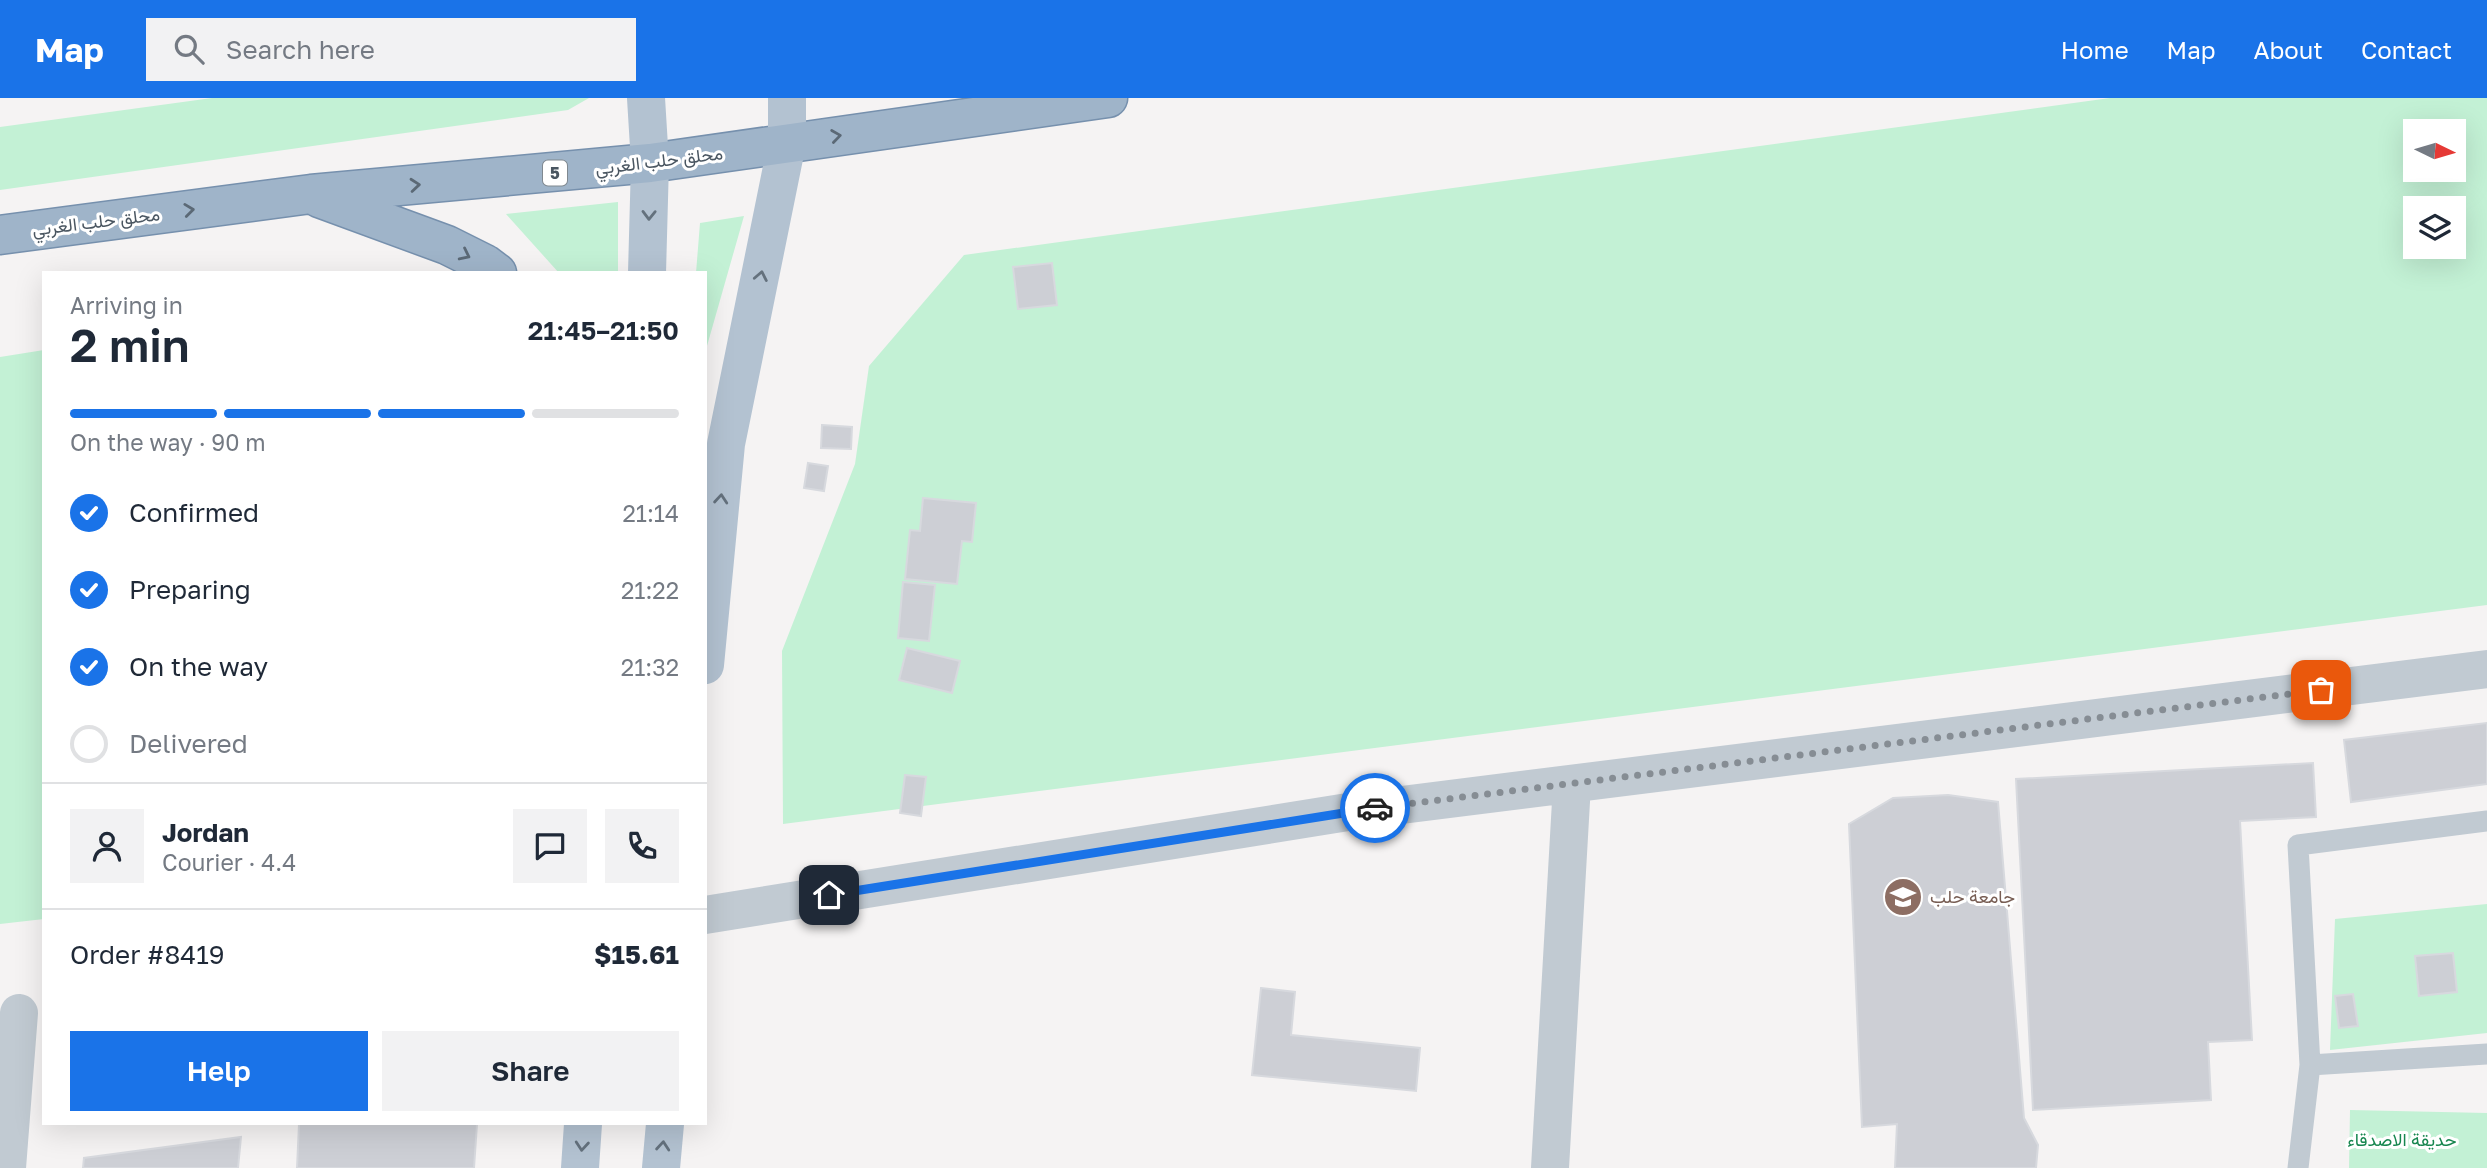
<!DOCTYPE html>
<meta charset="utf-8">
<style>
body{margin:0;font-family:"Golos Text",Vazirmatn,sans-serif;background:#f2f2f3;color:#1f2937;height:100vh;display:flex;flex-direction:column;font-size:26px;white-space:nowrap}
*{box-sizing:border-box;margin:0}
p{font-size:23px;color:#747a83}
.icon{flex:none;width:38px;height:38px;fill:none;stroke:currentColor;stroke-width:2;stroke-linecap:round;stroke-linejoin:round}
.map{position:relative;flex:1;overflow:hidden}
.drawer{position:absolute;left:42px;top:173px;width:665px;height:854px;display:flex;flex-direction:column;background:#fff;border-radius:0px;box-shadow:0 7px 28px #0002}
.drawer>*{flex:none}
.needle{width:46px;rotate:95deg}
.tools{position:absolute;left:2403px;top:21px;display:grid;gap:14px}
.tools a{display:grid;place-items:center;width:63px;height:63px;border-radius:0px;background:#fff;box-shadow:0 7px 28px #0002;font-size:35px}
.pin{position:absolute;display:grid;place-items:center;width:60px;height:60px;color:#fff;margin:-30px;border-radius:14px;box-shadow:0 4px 10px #0006}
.courier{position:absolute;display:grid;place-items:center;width:70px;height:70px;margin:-35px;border:5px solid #1a73e8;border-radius:50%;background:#fff;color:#222;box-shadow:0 2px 9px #0007}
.summary em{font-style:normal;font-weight:600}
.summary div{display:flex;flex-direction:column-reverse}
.summary{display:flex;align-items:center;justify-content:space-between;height:119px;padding:0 28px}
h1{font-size:46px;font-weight:600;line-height:52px}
.bar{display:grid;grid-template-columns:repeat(4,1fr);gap:10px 7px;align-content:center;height:84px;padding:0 28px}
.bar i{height:9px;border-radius:5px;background:#e0e1e3}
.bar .active{background:#1a73e8}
.bar p{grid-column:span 4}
.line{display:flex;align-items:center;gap:18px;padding:0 28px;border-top:2px solid #e0e1e3}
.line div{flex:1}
.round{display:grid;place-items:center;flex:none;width:74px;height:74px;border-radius:0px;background:#f2f2f3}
ol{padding:0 28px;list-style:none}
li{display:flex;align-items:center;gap:21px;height:77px}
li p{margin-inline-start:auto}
li .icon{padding:7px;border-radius:50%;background:#1a73e8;color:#fff;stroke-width:4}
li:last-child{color:#747a83}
li i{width:38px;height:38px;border:4px solid #e0e1e3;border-radius:50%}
.primary-button{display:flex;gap:14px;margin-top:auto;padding:14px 28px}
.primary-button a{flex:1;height:80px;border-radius:0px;background:#1a73e8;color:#fff;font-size:28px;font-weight:600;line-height:80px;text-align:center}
.primary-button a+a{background:#f2f2f3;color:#1f2937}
header{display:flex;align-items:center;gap:42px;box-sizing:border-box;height:98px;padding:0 35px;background:#1a73e8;color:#fff}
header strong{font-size:33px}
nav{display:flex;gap:38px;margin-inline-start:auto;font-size:24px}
.search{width:490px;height:63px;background:#f2f2f3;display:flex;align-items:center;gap:18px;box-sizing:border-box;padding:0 24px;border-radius:0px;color:#747a83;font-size:26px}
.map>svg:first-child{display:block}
</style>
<header>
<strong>Map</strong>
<div class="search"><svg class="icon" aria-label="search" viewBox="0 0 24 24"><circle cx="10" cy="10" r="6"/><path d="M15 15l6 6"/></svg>Search here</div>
<nav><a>Home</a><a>Map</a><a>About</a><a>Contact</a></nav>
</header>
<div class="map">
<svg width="2487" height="1070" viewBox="0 0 2487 1070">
<rect width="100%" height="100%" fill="#f5f3f3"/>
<path fill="#c3f1d5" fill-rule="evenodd" d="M212,0H589L568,12L0,92V29Z
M2110,0H2487V507L783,726L782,553L855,366L869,268L964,157ZM2415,33H2454V72H2415ZM2415,110H2454V149H2415Z
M618,104V175H559L506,116Z
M744,118L705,255V175H696L700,125Z
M44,252V821L0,826V259Z
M2487,806V935L2330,952L2335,821Z
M2350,1012L2487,1015V1070H2349Z"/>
<path fill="#cdcfd5" stroke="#d7d9de" stroke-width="2" d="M1052,165L1057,207L1018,211L1013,169Z
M822,327L852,329L851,351L821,350Z
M808,365L828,368L824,393L804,390Z
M923,400L976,405L972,444L962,443L957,486L905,481L910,432L920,433Z
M903,484L935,487L929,543L898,540Z
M907,550L960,563L952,595L899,582Z
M2487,625V686L2351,704L2344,642Z
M2313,665L2316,719L2240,723L2252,942L2208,944L2211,1002L2033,1012L2016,681Z
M905,677L926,679L921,718L900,715Z
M1948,697L1998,704L2024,1020L2038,1047L2036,1070H1895L1897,1026L1862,1029L1849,726L1893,700Z
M2453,855L2457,894L2419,898L2415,858Z
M1261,890L1295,894L1291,937L1420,950L1416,993L1252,977Z
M2353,896L2358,928L2339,930L2335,898Z
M299,1026H477L474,1070H297Z
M241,1039L238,1070H83L84,1060Z"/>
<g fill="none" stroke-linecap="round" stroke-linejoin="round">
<defs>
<path id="trunk" d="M319,100L447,147L485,166L497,175
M0,137L311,96L650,65L1108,0"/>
</defs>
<use href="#trunk" stroke="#7690ad" stroke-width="41"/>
<path stroke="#c1cad2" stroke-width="21" d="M2310,967L2298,747L2487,723
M2298,1070L2310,967L2487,956"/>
<path stroke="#c1cad2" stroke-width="38" d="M705,817L1354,713L2487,571
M7,1070L19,915
M1550,1070L1572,686"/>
<path stroke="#b3c2d1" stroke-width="38" d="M646,0L650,65L647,175
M705,567L726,346L787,45V0
M580,1070L583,1026
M661,1070L665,1026"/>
<use href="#trunk" stroke="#9fb4c9" stroke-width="38"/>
</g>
<defs><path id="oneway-chevron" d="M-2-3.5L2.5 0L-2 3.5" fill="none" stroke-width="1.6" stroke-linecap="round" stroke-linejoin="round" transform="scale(1.75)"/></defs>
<g stroke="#5b6976">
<use href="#oneway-chevron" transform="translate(836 38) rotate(-8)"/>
<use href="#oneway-chevron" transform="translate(415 87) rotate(-5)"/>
<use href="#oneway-chevron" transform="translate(189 112) rotate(-7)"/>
<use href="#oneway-chevron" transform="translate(465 157) rotate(26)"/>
</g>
<g stroke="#64717d">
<use href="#oneway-chevron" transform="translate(649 117) rotate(91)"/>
<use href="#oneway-chevron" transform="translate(761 178) rotate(-79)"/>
<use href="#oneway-chevron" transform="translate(721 401) rotate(-85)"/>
<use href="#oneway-chevron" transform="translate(582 1048) rotate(95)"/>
<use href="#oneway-chevron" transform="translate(663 1048) rotate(-85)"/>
</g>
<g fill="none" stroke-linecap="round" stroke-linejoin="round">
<path stroke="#868d94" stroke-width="7" stroke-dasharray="0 12.6" d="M1375,710L2321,592"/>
<path stroke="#1a73e8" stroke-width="9" d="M829,797L1375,710"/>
</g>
<defs>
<symbol id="university-disc" viewBox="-11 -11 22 22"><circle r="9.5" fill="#8d6e63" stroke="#fff"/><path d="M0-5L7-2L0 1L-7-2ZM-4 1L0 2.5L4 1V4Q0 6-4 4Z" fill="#fff"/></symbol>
</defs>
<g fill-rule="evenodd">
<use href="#university-disc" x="1881" y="777" width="44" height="44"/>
</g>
<g text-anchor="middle" stroke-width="6" stroke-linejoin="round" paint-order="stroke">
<rect fill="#fff" stroke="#808990" stroke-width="2" x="543" y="62.5" width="24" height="25" rx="5"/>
<g font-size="16" font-weight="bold" fill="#4a5661">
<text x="555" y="81">5</text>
</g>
<g font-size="18" fill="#4a5661" stroke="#fff">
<text transform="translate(659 63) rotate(-7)" y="6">محلق حلب الغربي</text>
<text transform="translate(96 124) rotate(-7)" y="6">محلق حلب الغربي</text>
</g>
<g font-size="18" fill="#785e54" stroke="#fff" text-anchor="start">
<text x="1930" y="805">جامعة حلب</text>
</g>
<g font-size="18" fill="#17864f" stroke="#fff">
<text x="2402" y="1048">حديقة الاصدقاء</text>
</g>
</g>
</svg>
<div class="tools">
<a><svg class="needle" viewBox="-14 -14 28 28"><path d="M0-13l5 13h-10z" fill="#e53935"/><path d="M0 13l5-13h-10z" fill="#747a83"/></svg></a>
<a><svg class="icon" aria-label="layers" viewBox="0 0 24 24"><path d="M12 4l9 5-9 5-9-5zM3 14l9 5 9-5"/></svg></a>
</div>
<div class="pin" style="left:2321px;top:592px;background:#ea580c"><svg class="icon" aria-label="bag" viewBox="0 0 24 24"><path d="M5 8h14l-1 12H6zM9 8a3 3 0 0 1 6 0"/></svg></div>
<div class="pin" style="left:829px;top:797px;background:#1f2937"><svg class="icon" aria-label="home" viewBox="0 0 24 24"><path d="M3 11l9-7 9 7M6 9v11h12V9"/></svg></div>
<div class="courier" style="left:1375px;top:710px"><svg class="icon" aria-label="car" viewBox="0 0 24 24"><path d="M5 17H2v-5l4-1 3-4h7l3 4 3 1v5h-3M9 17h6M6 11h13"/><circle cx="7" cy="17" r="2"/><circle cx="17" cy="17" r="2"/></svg></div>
<section class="drawer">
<div class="summary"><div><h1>2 min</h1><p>Arriving in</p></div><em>21:45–21:50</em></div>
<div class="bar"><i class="active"></i><i class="active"></i><i class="active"></i><i></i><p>On the way · 90 m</p></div>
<ol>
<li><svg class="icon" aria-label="check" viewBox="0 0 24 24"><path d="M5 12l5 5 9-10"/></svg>Confirmed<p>21:14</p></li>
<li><svg class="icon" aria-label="check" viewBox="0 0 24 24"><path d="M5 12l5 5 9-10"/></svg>Preparing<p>21:22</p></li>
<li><svg class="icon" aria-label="check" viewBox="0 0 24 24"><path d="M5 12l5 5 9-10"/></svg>On the way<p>21:32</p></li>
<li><i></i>Delivered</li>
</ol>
<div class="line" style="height:126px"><a class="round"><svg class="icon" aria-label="person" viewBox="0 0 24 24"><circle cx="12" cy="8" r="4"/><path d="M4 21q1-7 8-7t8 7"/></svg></a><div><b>Jordan</b><p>Courier · 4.4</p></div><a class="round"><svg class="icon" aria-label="chat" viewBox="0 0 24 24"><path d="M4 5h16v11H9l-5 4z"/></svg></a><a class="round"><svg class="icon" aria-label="phone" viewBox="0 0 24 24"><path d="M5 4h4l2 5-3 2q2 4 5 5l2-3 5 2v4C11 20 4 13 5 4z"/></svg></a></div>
<div class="line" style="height:91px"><div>Order #8419</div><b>$15.61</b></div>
<div class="primary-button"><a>Help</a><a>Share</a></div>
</section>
</div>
